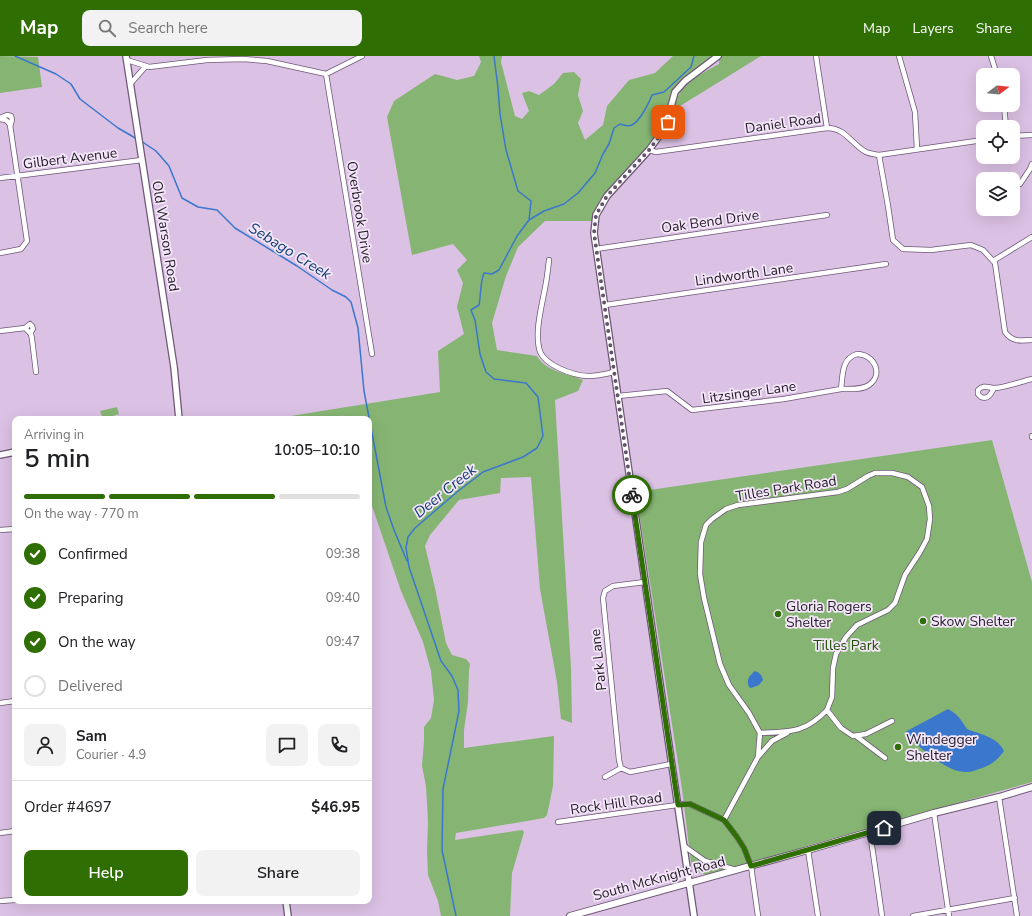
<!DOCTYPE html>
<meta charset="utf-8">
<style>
body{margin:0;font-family:"Nunito Sans",sans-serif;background:#f2f2f2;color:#202124;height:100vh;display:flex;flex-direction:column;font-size:15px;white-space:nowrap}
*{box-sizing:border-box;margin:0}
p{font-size:13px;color:#757577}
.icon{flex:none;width:22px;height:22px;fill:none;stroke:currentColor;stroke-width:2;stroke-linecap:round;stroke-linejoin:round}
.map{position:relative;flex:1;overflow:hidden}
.side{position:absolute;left:12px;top:360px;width:360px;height:488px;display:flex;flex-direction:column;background:#fff;border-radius:8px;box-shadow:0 4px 16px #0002}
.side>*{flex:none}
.needle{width:26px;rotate:74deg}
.tools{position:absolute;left:976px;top:12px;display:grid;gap:8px}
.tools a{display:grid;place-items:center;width:44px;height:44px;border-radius:8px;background:#fff;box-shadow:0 4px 16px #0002;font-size:20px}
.pin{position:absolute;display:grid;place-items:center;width:34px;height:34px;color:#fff;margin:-17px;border-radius:8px;box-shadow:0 2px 6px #0006}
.courier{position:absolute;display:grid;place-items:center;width:40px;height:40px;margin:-20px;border:3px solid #2e6e03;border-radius:50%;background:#fff;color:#222;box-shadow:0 1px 5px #0007}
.summary em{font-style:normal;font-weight:600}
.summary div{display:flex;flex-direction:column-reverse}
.summary{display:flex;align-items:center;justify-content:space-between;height:68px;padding:0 12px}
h1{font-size:26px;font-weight:600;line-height:30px}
.bar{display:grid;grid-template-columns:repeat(4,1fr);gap:6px 4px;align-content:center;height:48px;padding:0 12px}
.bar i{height:5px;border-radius:3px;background:#e0e0e0}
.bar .on{background:#2e6e03}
.bar p{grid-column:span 4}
.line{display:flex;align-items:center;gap:10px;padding:0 12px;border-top:1px solid #e0e0e0}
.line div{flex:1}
.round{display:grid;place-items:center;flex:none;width:42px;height:42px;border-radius:8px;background:#f2f2f2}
ol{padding:0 12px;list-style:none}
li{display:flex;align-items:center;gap:12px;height:44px}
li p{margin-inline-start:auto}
li .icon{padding:4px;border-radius:50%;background:#2e6e03;color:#fff;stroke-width:4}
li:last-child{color:#757577}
li i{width:22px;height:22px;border:2px solid #e0e0e0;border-radius:50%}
.button{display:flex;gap:8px;margin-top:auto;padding:8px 12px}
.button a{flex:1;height:46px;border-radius:8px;background:#2e6e03;color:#fff;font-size:16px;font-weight:600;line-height:46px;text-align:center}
.button a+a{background:#f2f2f2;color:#202124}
header{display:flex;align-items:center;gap:24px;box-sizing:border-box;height:56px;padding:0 20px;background:#2e6e03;color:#fff}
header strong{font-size:19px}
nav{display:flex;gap:22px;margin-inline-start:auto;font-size:14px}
.search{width:280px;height:36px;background:#f2f2f2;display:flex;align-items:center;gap:10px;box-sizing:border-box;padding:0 14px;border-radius:8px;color:#757577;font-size:15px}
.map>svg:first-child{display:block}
</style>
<header>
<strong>Map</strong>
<div class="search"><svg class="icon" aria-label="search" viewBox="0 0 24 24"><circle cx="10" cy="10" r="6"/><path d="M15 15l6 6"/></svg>Search here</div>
<nav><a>Map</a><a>Layers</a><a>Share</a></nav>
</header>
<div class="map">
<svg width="1032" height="860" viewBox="0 0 1032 860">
<rect width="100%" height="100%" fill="#dbc1e4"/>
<path fill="#86b573" d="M0,0L38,1L42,31L0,37Z
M479,0H502L501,6L515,60L522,63L529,55L522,37L529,35L539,39L554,28L563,17L574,16L581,23L578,39L583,55L578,67L585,84L603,69L607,50L629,24L655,17L673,0H712L690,18L671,36L663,68L644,95L600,144L594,155L592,165H545L518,191L506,220L492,267L497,294L537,300C545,315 568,318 583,324L578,335L555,344L571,612L572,667L561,663L557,626L540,533L531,421L501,422L500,437L459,444L430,479L425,490L435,532L446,587L452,599L466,603L470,608L469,614L468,646L464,674V692L554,680L553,730L547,759L544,762L456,777L455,784L522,774L524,776L512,817L510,860H441L438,845L428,819L427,797L428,765L426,730L422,710L424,685V671L431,662L434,644L431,615L423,586L401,535L369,441V363H272L440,336L438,295L464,278L457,251L463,227L457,214L467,204L453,188L412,199L387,61L394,45L435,18L457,24L474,20L481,6Z
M722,0H761L672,55C680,27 696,21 719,8V4Z
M117,351L119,358L103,363L100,355Z
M992,384L1032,526V726L810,789L758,808L707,819L698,816L691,807L682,733L636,436Z"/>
<path fill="#3a77cd" d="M755,615C760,617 762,619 763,624L759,629L751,632L749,631C746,624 749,620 755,615Z
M948,653C958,658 961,664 967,673C979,678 998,681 1004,695C998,704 990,710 979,713C976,714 971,716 967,716C947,717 918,691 905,676Z"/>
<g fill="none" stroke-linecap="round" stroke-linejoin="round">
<path stroke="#3a77cd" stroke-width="1.5" d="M15,0L56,18L71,28L80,43L118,72L137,83
M494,0L498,32L500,58L506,94L518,135L531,145L529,164
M141,85L156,95L169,110L182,142L198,151L217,154L235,172L297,210L332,234L346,241L351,246L358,272L364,335L386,451L394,474L407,505
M456,860L442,794L443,733L459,655L458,634L452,620L441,605L409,511L406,492L408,481L415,472L457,436L483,416L523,401L537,392L543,380L538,341L526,327L494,323L486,316L480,298L475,264L471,254L479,249C481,239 480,227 484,217L492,218L499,214L517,180L529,164L544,155L564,148L578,137L595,117L603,98L609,88L614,72L620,68C624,69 628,71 632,69C640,65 649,47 652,39L664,36L676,25L691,11L694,0"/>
<defs>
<path id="minor" d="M816,0L827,72
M899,0L915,56L917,93
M991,0L997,19
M127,4L149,11L207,4L243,3L267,5L326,18L362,0
M326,18L372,298
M131,27L146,10
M1004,49L1006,71
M0,62L7,59L11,60L12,64L10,71
M0,63C5,64 8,64 10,69L27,185L21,193L0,197
M1013,80L1032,79
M649,94L656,96L827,72C846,72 851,88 866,96C870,98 875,98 879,99L983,84
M879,99L888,150L893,184L903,193L931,194L971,189L983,194L995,207L1005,276C1012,286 1021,285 1032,284
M0,122L142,104
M1020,128L1030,113L1032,108
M596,193L827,159
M549,204C548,213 547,223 545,232C542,249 535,274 539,292C542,309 574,320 589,320C597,320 606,318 614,316
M993,205L1032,181
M605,249L886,208
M25,272L31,278L32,283L36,316
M0,275L25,272L30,268L32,270L33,273L30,277
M857,298C874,298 884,318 869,329C862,334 850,333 841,333C843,319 841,303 857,298Z
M994,332C991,338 988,344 981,341L978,338V334C983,329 987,331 993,332C1001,333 1023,325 1032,323
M618,340L667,335L692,354L784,343L841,333
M1032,380V381
M0,474L15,473
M645,526L613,530L605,535L603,542L619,704L621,712L630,716L671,708
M0,647L15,645
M760,677C790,676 805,677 827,654L841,672L853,680L866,678L892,665
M856,680L885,702
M758,701L772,685L787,677
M605,721L621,712
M999,741L1017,860
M934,757L949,860
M724,764L758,701L760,677L749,657L729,629L720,608L704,542L700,518L701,486L706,469L712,463L726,453L738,449L838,436L847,433L868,420L875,417H892L908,421L922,431L929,450L930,463L927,483L920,496L905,519L895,547L888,554L857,569L846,581L836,598L833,612L832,641L827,654
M558,766L684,748H690L696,751L724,764L737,781L744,792L751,810L758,860
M870,776L882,860
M0,777L15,775
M684,790L705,805L736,814
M808,794L818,860
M0,845L15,844
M913,860L1015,842"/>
<path id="tertiary" d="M126,0L174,311L179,363
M0,399L15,396
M286,845L288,860
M694,860L594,177L596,159L607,140L649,94L665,72L675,36L685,25L718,0"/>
<path id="secondary" d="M570,860L808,794L934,757L999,741L1032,731"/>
</defs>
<use href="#minor" stroke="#6e5776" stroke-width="6"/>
<use href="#tertiary" stroke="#6e5776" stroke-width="8"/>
<use href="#secondary" stroke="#6e5776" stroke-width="8"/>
<use href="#minor" stroke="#fff" stroke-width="4.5"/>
<use href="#tertiary" stroke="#fff" stroke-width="5.5"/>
<use href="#secondary" stroke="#fff" stroke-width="6"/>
</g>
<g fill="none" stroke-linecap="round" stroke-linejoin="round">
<path stroke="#635469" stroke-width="4" stroke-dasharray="0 7.2" d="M632,439L594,177L596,159L607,140L649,94L661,78L668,66"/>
<path stroke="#2e6e03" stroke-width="5" d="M632,439L678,749L690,748L724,764L737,781L744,792L751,810L884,772"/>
</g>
<g fill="#2e6e03" stroke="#f4e7f9" stroke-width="1.5">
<circle cx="778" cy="558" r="4"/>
<circle cx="923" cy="565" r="4"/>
<circle cx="898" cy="691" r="4"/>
</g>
<g text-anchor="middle" stroke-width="3.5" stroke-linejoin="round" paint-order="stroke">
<g font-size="14" fill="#231a27" stroke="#f4e7f9">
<text transform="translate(783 67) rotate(-8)" y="5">Daniel Road</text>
<text transform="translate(70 102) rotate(-7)" y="5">Gilbert Avenue</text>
<text transform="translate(360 156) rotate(81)" y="5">Overbrook Drive</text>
<text transform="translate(710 165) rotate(-8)" y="5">Oak Bend Drive</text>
<text transform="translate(166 180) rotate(81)" y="5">Old Warson Road</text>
<text transform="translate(744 218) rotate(-8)" y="5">Lindworth Lane</text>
<text transform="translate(749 336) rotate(-8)" y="5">Litzsinger Lane</text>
<text transform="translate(786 432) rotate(-9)" y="5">Tilles Park Road</text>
<text transform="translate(598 604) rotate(-96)" y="5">Park Lane</text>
<text transform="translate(616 747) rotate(-8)" y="5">Rock Hill Road</text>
<text transform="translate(659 822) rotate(-15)" y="5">South McKnight Road</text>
</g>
<g font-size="14" fill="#231a27" stroke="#f4e7f9" text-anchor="start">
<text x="786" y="555">Gloria Rogers<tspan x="786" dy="16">Shelter</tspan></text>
<text x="931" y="570">Skow Shelter</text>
<text x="906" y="688">Windegger<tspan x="906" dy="16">Shelter</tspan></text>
</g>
<g font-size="14" fill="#214d09" stroke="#f4e7f9">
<text x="846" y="594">Tilles Park</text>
</g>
<g font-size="15" font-style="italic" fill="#103a71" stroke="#f4e7f9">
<text transform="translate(290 195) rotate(32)" y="5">Sebago Creek</text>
<text transform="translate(445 435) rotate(-39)" y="5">Deer Creek</text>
</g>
</g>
</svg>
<div class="tools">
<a><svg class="needle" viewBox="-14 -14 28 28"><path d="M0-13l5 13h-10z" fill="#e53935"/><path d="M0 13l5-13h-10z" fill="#757577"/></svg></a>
<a><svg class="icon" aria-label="locate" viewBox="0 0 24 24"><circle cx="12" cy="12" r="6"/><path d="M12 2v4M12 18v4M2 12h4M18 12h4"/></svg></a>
<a><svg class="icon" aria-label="layers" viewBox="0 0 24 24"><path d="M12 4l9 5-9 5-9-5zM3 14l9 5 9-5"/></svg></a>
</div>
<div class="pin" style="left:668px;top:66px;background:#ea580c"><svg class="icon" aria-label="bag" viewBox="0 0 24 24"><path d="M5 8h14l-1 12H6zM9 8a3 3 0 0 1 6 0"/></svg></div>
<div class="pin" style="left:884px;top:772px;background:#1f2937"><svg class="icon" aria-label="home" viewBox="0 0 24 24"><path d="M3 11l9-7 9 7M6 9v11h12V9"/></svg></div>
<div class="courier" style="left:632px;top:439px"><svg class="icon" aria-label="bike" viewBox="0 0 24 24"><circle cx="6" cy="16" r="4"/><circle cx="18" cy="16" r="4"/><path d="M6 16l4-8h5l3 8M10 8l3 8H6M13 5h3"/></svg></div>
<section class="side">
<div class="summary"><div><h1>5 min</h1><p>Arriving in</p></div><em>10:05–10:10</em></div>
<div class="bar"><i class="on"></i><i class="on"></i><i class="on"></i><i></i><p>On the way · 770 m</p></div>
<ol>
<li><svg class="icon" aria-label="check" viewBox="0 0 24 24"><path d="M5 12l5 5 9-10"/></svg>Confirmed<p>09:38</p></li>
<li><svg class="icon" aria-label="check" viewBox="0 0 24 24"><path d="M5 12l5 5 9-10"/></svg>Preparing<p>09:40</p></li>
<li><svg class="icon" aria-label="check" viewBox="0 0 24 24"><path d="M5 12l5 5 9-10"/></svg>On the way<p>09:47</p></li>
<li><i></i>Delivered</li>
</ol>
<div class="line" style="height:72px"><a class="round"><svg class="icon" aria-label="person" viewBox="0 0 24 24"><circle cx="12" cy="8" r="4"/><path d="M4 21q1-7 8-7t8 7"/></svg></a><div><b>Sam</b><p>Courier · 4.9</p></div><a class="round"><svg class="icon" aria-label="chat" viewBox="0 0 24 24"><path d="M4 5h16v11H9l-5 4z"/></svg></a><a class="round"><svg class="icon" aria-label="phone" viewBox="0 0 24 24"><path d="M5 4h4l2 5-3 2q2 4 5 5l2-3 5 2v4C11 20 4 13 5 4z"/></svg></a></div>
<div class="line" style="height:52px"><div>Order #4697</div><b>$46.95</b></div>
<div class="button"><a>Help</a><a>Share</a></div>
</section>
</div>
